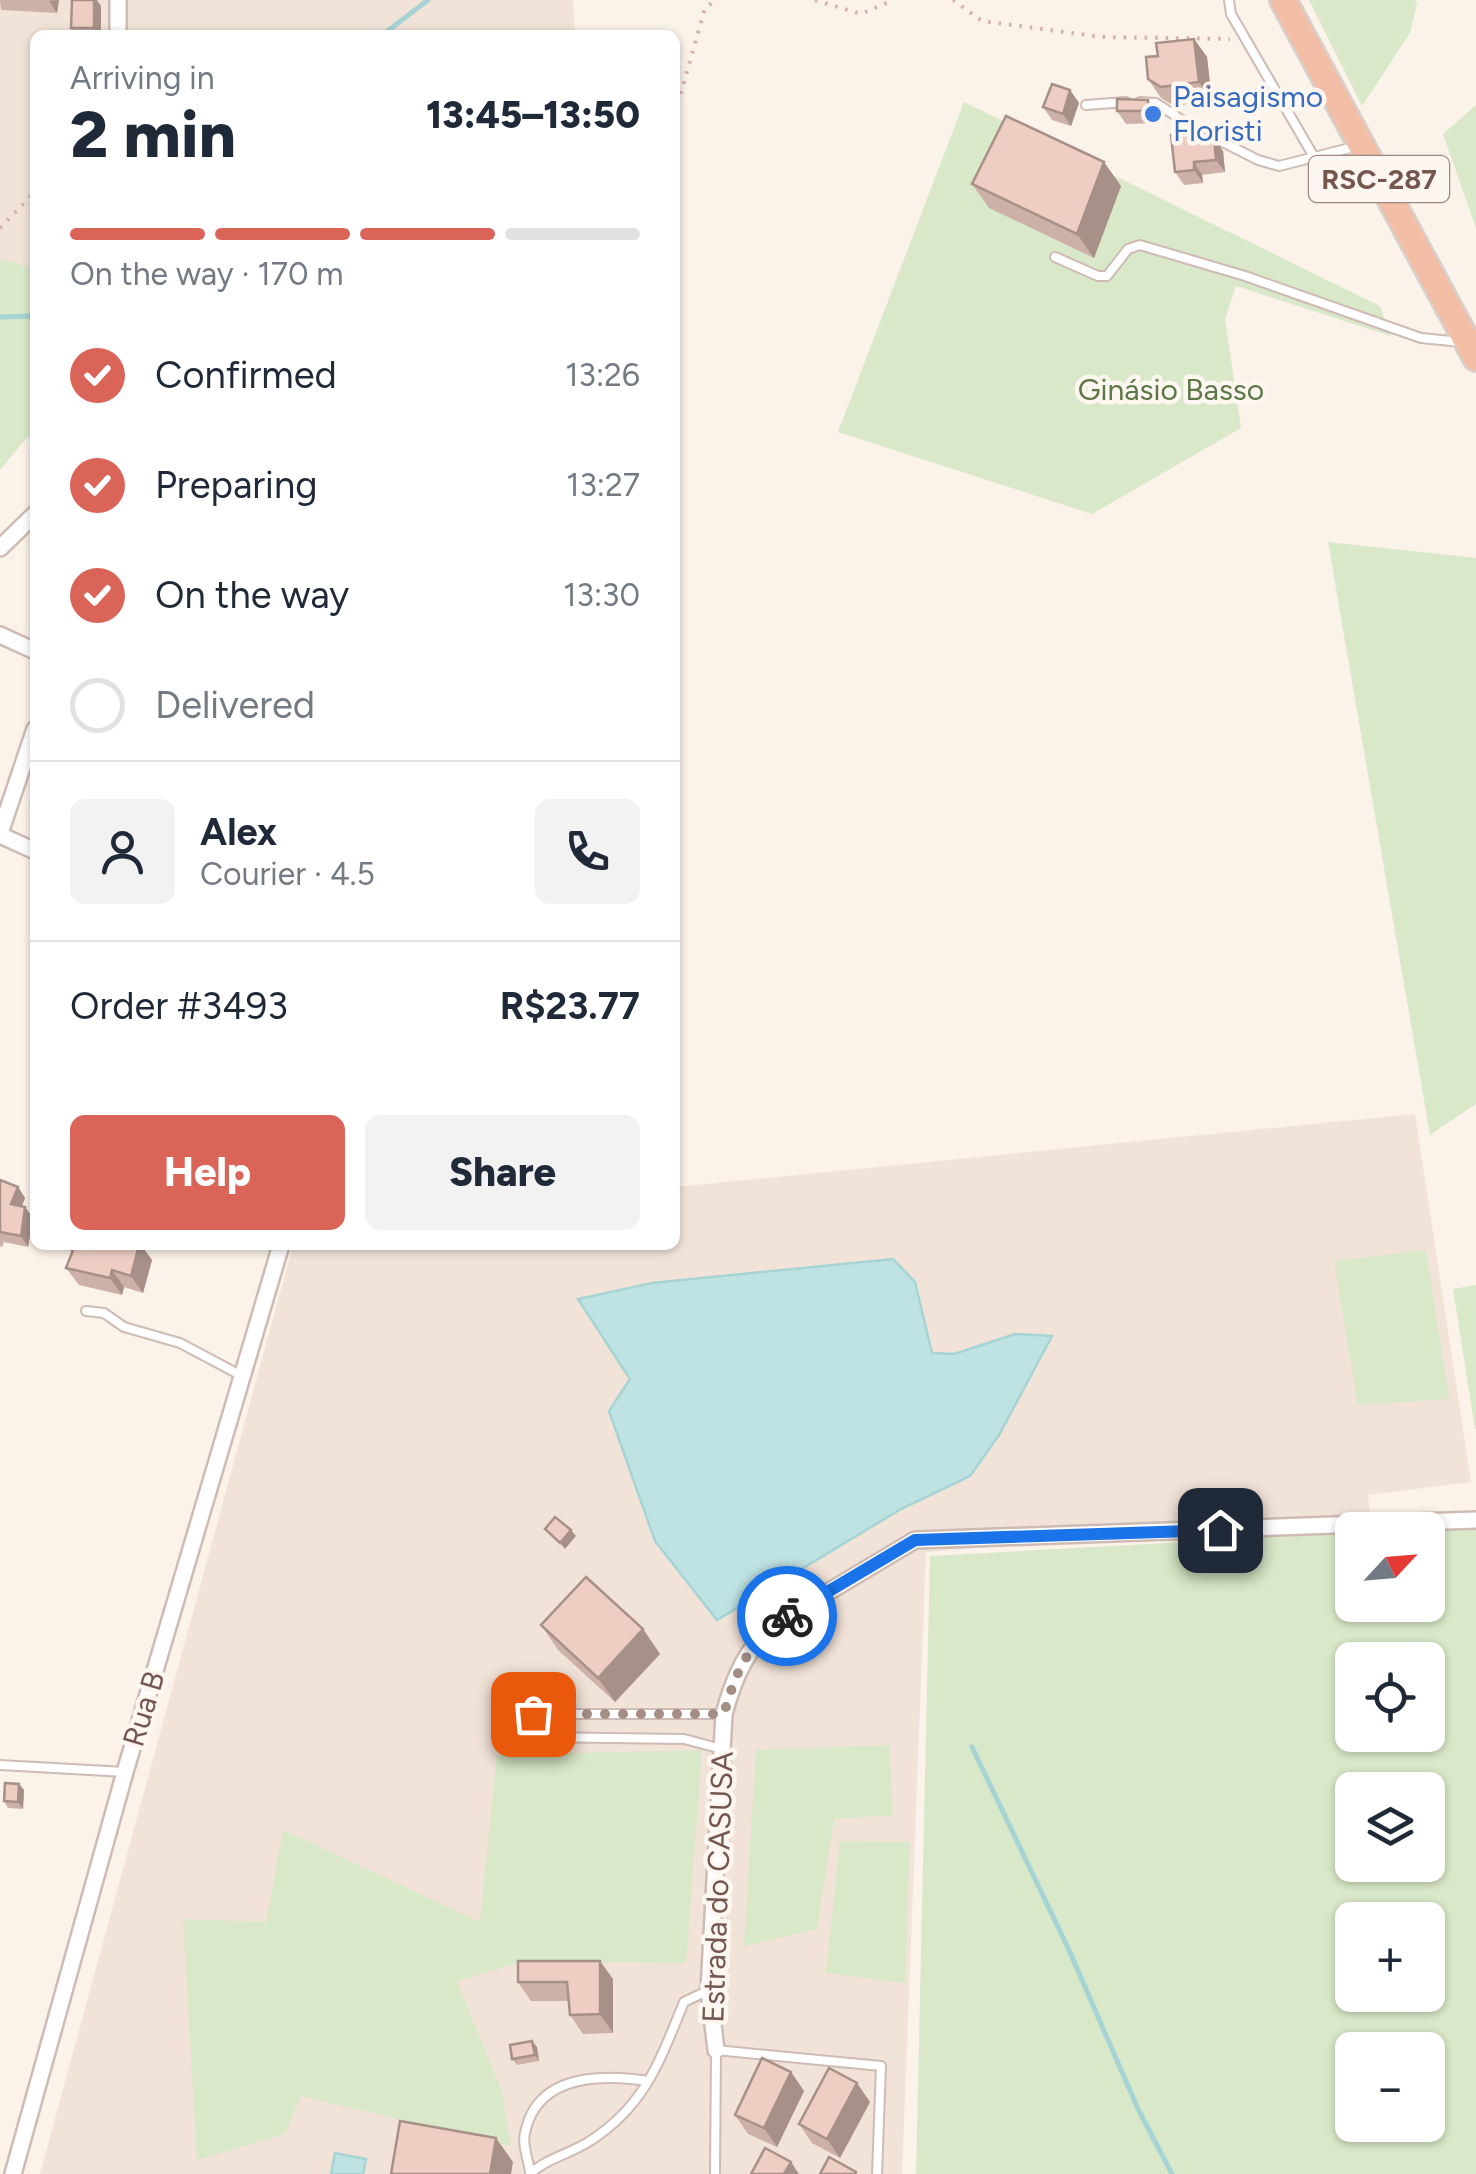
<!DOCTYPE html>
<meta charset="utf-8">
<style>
body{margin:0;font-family:Figtree,sans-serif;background:#f2f2f3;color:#1f2937;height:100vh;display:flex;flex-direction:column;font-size:38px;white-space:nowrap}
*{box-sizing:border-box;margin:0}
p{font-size:32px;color:#747a83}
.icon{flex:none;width:55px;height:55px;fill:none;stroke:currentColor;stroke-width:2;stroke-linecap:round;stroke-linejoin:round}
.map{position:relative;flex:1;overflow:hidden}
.side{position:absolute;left:30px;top:30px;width:650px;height:1220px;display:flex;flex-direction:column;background:#fff;border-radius:15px;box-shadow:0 2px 8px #0004}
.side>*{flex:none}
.needle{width:65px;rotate:64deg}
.tools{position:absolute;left:1335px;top:1512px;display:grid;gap:20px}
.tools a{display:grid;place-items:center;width:110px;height:110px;border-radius:15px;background:#fff;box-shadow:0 2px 8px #0004;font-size:50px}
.pin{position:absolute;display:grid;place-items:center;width:85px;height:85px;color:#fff;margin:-42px;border-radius:20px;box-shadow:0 5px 15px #0006}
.courier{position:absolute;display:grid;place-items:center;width:100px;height:100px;margin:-50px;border:8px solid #1a73e8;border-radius:50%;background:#fff;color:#222;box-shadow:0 2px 12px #0007}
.headline em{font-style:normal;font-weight:800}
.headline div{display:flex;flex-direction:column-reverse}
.headline{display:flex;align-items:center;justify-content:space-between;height:170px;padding:0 40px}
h1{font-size:65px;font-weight:800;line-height:75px}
.bar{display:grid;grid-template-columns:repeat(4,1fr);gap:15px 10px;align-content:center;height:120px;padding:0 40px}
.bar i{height:12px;border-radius:8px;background:#e0e1e3}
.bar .active{background:#db6459}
.bar p{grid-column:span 4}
.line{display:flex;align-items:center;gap:25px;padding:0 40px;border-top:2px solid #e0e1e3}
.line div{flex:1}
.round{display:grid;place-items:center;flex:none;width:105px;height:105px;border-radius:15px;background:#f2f2f3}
ol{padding:0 40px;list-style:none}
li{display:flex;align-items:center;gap:30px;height:110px}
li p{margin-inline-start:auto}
li .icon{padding:10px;border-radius:50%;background:#db6459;color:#fff;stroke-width:4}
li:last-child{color:#747a83}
li i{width:55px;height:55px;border:5px solid #e0e1e3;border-radius:50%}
.action{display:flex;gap:20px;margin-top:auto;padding:20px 40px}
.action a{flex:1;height:115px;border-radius:15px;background:#db6459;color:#fff;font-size:40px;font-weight:800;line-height:115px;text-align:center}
.action a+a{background:#f2f2f3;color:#1f2937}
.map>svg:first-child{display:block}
</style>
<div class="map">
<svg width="1476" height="2174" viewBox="0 0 1476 2174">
<rect width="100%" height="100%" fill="#fbf2e9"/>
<path fill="#f2e3d8" d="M0,0H573L575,35H35V435L0,451Z
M1415,1114L1471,1482L1368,1495L1370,1517L926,1552L902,2174H40L293,1245H675V1187Z"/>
<path fill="#d9e8c8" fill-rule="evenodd" d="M1309,0H1415L1417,4L1410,33L1362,106Z
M964,102L1380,306L1391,336L1236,286L1225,319L1241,428L1092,514L838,432Z
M1476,105V228L1443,134Z
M0,259L35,269V428L0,470Z
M1328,542L1476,558V1104L1430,1135Z
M1426,1250L1449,1399L1358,1405L1334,1261Z
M1476,1285V1429H1475L1453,1289Z
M1476,1526V2174H916L930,1556L1352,1533V1605H1428V1530H1400ZM1352,1660H1428V1735H1352ZM1352,1790H1428V1865H1352ZM1352,1920H1428V1995H1352ZM1352,2050H1428V2125H1352Z
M889,1745L893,1815L834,1819L817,1929L744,1946L756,1750Z
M702,1750L686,1963L524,1961L457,1981L502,2092L511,2146L301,2096L285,2134L197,2160L183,1919L266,1922L283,1830L480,1922L497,1755Z
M840,1841L910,1842L905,1983L826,1973Z"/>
<path fill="#bfe3e3" stroke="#a6d4d4" stroke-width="2.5" d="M893,1259L915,1282L932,1353L954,1354L1015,1334L1052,1336L999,1435L970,1476L901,1509L717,1620L655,1541L609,1411L630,1379L578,1299L652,1283Z
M335,2153L366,2159L363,2174H331Z"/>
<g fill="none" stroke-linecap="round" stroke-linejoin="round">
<path stroke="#a6d4d4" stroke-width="5" d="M371,35L385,33L428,0
M0,317L35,316
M972,1747L1069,1950L1138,2109L1172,2174"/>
<defs>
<path id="service" d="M1229,0L1231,14L1314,157
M1140,102L1156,103L1191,126L1258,160L1279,166L1358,146
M1086,105L1126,102
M1055,257L1098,276H1107L1128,249L1140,245L1245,276L1421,338L1461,342
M86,1311L104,1313L124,1327L180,1343L242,1376
M722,1749L684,1739L533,1737V1714H724
M0,1765L125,1772
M530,2171C528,2160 522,2143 525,2133C537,2074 601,2074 648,2081
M530,2174C545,2159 572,2153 590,2141C646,2105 660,2060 684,2002L709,1990
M715,2174L716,2050L881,2066L877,2174"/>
<path id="minor" d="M118,35V0
M0,548L35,514
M0,635L35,651
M0,833L35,729
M0,835L35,851
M716,2050L709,1990L724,1714C734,1677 747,1646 778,1622L915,1540L1476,1520
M13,2174L125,1772L281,1245"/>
<path id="trunk" d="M1283,0L1476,358"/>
</defs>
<use href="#service" stroke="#cebbb3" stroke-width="12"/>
<use href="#minor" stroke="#cebbb3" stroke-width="20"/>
<use href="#trunk" stroke="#d8d0ce" stroke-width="30"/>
<path stroke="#d4b1a6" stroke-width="4" stroke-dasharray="2.5 8" stroke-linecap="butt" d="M815,0L861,14L893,0
M953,0L982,21L1102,37L1230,39
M675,114L705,8L716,0
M0,228L35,192"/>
<use href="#service" stroke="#fff" stroke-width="8"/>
<use href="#minor" stroke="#fff" stroke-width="15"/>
<use href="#trunk" stroke="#f2bea6" stroke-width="25"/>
</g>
<path fill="#cdb1a8" d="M0,0H59L57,13L1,10Z
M101,6V35H76L71,28Z
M1194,39L1207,57L1212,101L1174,106L1161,98L1148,79L1158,56Z
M1070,90L1079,103L1071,126L1052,120L1043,107Z
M1117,99L1157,112V123L1126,124L1117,111Z
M1214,138L1223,151L1225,172L1202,175L1203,183L1184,185L1175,172Z
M972,184L1121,186L1094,258L989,208Z
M0,1180L18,1187L25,1198L22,1206L25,1207L33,1218L28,1247L4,1242L2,1247L0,1246Z
M66,1245H141L152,1260L143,1293L124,1287L122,1295L79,1285L66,1268L72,1253Z
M541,1625L643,1629L660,1654L615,1702L558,1650Z
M19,1784L24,1790L23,1809L8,1808L4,1801Z
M613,1979V2033L583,2034L570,2015L569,2001H531L518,1982Z
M537,2047L539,2061L517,2065L512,2059Z
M791,2072L804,2091L777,2147L748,2134L735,2115Z
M870,2102L840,2158L812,2143L799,2124Z"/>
<path fill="#a79088" d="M59,0L57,13L49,1Z
M94,0H97L101,6V35H99L94,28Z
M1194,39L1207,57L1212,101L1199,82Z
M1070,90L1079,103L1071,126L1063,114Z
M1148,100L1157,112V123L1148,111Z
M1214,138L1223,151L1225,172L1216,160Z
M1104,162L1121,186L1094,258L1077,234Z
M1194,162L1202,175L1203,183L1194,170Z
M18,1187L25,1198L18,1215L11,1204Z
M25,1207L33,1218L28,1247L21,1236Z
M139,1245H141L152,1260L143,1293L131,1276Z
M112,1270L124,1287L122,1295L110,1278Z
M571,1530L576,1536L565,1549L560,1543Z
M643,1629L660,1654L615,1702L598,1678Z
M19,1784L24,1790L23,1809L18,1802Z
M600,1961L613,1979V2033L600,2014Z
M532,2041L537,2047L539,2061L535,2055Z
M791,2072L804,2091L777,2147L764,2128Z
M857,2083L870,2102L840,2158L827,2139Z
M496,2138L513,2162L511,2174H490Z
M791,2162L799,2174H784Z"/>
<path fill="#eecec3" stroke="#a79088" stroke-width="2.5" d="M72,0H94V28H71Z
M1194,39L1199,82L1161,87L1148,79L1146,57L1158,56L1156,43Z
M1052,84L1070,90L1063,114L1043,107Z
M1117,99L1148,100V111H1117Z
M1006,116L1104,162L1077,234L972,184Z
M1202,132L1214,138L1216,160L1194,162V170L1175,172L1171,135Z
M0,1180L18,1187L11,1204L25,1207L21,1236L0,1232Z
M75,1245H139L131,1276L112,1270L110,1278L66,1268Z
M555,1517L571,1530L560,1543L545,1529Z
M586,1577L643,1629L598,1678L541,1625Z
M5,1783L19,1784L18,1802L4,1801Z
M518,1961H600V2014L570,2015L567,1982H518Z
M532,2041L535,2055L512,2059L510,2045Z
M762,2058L791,2072L764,2128L735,2115Z
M829,2068L857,2083L827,2139L799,2124Z
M400,2121L496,2138L490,2174H391Z
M765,2148L791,2162L784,2174H751Z
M829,2157L856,2172L855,2174H820Z"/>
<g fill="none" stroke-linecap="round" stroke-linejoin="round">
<path stroke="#a38d85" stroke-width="10" stroke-dasharray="0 18" d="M533,1714H724C735,1673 750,1639 787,1616"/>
<path stroke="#1a73e8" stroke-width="12" d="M787,1616L915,1540L1220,1530"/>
</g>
<circle fill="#3f7fe0" stroke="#fef6f0" stroke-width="4" cx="1153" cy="114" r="10"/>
<g text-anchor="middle" stroke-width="9" stroke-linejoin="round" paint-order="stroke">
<rect fill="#fef6f0" stroke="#9d877f" stroke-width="2.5" x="1309" y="156" width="140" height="46" rx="8"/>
<g font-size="28" font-weight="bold" fill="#74574f">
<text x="1379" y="189">RSC-287</text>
</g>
<g font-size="30" fill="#366cbe" stroke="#fef6f0" text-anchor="start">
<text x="1173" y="107">Paisagismo<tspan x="1173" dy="34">Floristi</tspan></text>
</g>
<g font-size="30" fill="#5d7847" stroke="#fef6f0">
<text x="1171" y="400">Ginásio Basso</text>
</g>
<g font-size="30" fill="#74574f" stroke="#fef6f0">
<text transform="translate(144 1709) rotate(-73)" y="10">Rua B</text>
<text transform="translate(718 1887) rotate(-88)" y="10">Estrada do CASUSA</text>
</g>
</g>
</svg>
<div class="tools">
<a><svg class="needle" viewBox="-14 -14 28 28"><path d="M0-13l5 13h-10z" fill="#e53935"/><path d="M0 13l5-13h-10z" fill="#747a83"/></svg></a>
<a><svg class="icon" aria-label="locate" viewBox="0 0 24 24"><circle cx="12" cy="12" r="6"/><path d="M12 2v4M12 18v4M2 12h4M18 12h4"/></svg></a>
<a><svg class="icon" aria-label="layers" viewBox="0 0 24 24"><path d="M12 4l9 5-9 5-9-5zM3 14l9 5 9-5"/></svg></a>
<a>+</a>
<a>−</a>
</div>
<div class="pin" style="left:533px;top:1714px;background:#ea580c"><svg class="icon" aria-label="bag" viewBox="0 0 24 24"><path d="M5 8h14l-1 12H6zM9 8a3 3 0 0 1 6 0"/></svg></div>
<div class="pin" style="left:1220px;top:1530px;background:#1f2937"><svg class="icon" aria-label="home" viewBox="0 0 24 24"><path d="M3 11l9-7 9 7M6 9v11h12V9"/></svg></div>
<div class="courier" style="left:787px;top:1616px"><svg class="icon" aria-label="bike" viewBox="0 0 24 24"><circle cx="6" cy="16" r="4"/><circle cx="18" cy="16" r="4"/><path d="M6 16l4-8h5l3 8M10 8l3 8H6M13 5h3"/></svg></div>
<section class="side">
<div class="headline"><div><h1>2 min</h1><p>Arriving in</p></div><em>13:45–13:50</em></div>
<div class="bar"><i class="active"></i><i class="active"></i><i class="active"></i><i></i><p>On the way · 170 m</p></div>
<ol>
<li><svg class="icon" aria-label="check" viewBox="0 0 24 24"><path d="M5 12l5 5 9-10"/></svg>Confirmed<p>13:26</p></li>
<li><svg class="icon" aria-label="check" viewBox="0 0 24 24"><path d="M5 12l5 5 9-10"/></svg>Preparing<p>13:27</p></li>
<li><svg class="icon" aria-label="check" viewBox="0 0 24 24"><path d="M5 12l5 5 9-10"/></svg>On the way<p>13:30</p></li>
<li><i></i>Delivered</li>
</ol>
<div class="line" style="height:180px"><a class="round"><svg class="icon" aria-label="person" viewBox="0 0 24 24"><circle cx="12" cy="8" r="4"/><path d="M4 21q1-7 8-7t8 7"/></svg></a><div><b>Alex</b><p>Courier · 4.5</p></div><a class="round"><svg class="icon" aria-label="phone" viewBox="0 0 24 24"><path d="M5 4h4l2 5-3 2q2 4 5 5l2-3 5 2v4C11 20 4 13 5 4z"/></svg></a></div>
<div class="line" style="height:130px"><div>Order #3493</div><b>R$23.77</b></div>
<div class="action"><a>Help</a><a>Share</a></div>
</section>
</div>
